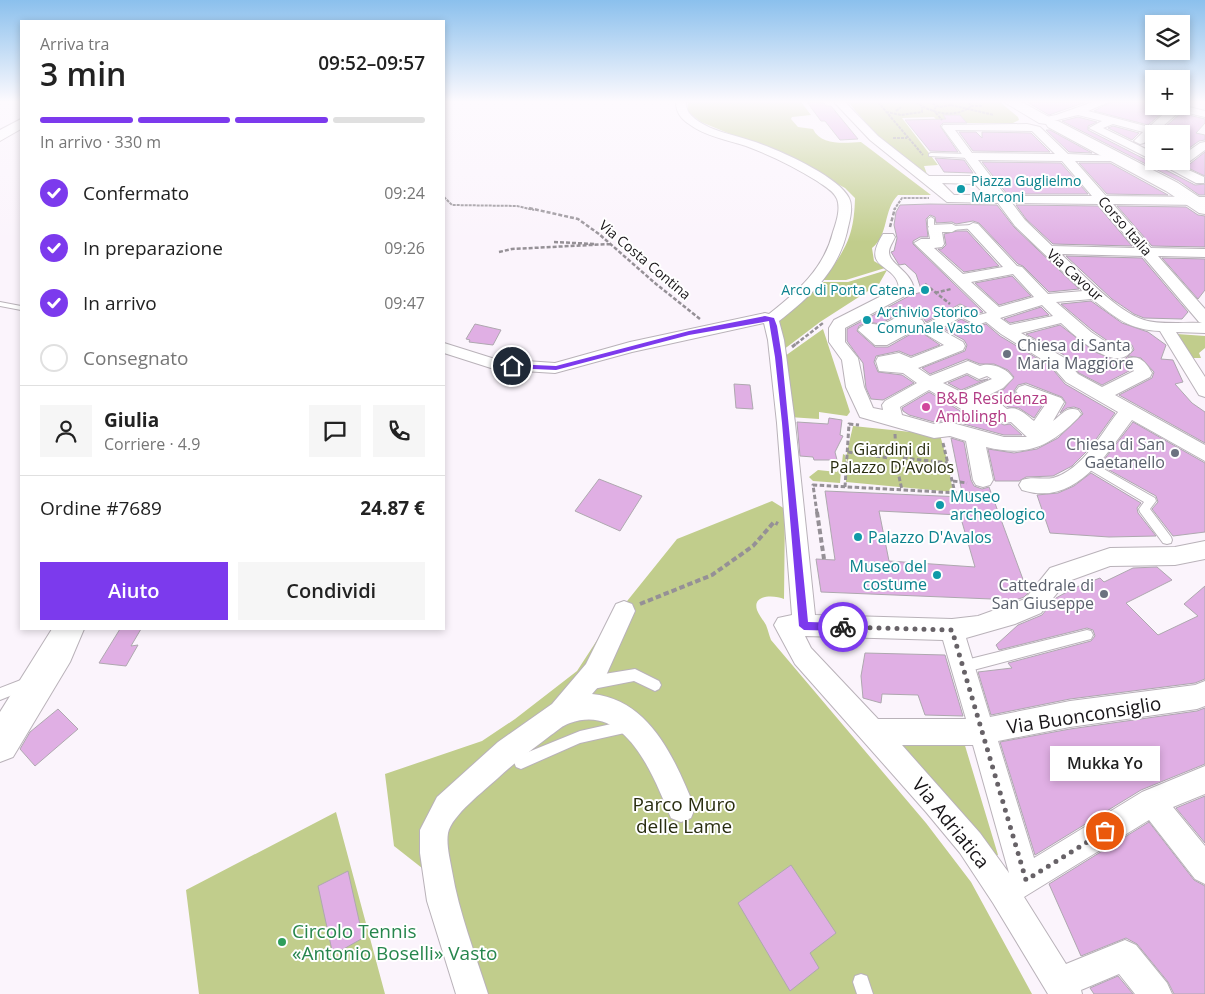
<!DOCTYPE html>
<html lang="it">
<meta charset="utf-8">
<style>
body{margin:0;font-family:"Open Sans",sans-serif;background:#f6f6f6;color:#222;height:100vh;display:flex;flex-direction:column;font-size:19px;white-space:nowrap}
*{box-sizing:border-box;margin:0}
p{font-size:16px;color:#767676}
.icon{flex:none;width:28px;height:28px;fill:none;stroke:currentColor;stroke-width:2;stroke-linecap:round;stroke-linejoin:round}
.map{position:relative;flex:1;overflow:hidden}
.panel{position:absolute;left:20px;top:20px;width:425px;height:610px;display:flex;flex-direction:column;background:#fff;border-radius:0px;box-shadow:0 2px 8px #0003}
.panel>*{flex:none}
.tools{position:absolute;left:1145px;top:15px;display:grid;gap:10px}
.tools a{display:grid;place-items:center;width:45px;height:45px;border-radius:0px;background:#fff;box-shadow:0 2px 8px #0003;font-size:25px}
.pin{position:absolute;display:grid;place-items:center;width:42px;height:42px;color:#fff;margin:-21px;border:2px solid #fff;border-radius:50%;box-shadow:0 1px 5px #0007}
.courier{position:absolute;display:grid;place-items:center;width:50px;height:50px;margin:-25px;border:4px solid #7c3aed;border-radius:50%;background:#fff;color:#222;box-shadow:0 1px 6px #0007}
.bubble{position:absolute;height:35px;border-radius:0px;background:#fff;box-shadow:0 2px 8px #0003;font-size:16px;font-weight:600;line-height:35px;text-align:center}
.headline em{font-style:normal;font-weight:600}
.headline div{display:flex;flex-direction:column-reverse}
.headline{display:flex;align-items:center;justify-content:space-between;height:85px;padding:0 20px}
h1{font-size:32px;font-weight:600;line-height:38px}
.bar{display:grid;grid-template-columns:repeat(4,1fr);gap:8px 5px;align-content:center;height:60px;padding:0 20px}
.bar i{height:6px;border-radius:4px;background:#e0e0e0}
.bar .active{background:#7c3aed}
.bar p{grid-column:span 4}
.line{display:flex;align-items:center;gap:12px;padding:0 20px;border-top:1px solid #e0e0e0}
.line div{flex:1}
.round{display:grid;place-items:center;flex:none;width:52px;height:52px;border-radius:0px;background:#f6f6f6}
ol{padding:0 20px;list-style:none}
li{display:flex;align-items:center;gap:15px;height:55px}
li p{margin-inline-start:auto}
li .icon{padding:5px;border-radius:50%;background:#7c3aed;color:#fff;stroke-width:4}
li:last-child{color:#767676}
li i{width:28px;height:28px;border:2px solid #e0e0e0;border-radius:50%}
.action{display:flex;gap:10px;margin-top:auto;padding:10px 20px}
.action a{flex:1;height:58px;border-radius:0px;background:#7c3aed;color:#fff;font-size:20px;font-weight:600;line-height:58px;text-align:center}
.action a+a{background:#f6f6f6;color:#222}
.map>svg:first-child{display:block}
</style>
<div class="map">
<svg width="1205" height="994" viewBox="0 0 1205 994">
<rect width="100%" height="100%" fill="#fbf4fc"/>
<path fill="#c1cd8c" d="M688,102H801L811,115L792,117L791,119L798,127L813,129C821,146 845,143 861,142L931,195H898C883,210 889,235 872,248L874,261L885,268L846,280H823C846,249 854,237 855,198L845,188L791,159L701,122L688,112Z
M848,102H1000L1018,117L1019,120L1013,123H939L934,117L902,118L938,165L924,166L928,177L878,137Z
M887,270L879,284L820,322L783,350L778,319L823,282H848Z
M823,329L850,412L847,416L819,412V419L789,417L785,356Z
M1177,334L1205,336V348L1199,353L1201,358H1193Z
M853,426L940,435L948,463L953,492L846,482L847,452Z
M843,454L845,455C847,462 846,466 841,471L840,483L813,481L809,477L818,470L837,472L842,463Z
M772,501L785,509L784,599C775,595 752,594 757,610C759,615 763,620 766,625C768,630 769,635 771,640L926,823L971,882L1032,994H482L450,890L394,846L385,774L482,741L515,719L577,671L603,631L677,539Z
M885,736L963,739L998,855L991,858Z
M336,812L385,994H199L186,890Z"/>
<path fill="#e0afe4" stroke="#aea8af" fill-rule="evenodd" d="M807,102L824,103L826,106H831L858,139L840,140L825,121H821Z
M1027,102H1086L1049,115Z
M1111,102H1154V106L1168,108L1148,125L1094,111Z
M1181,113L1205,119V123L1196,133L1205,135V140L1199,141L1181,154V134H1157Z
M943,115H960L967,123H943L940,126L958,152L930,151L905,120L946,119Z
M1078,117L1097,122L1088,126V130L1195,185L1205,184V195H1199L1179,181L1062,121Z
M1113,126L1139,133L1132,140L1108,128Z
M1046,130H1050L1092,153L1069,152Z
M959,132H976L982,138V132L1031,133L1050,152L973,151Z
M1205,152V176L1186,167Z
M935,158L964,160L973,173L944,172Z
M982,162L1061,163L1088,194H1007Z
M1079,163H1110L1168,195L1107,194Z
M930,204L997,205L1014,227L1079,289L1049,292L1023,266L1018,264L979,223L973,221L956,224L952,222L936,223L935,217L930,215L926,219L928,237H920L913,241V244L983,312L979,313L960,304L926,322L923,318L904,311L880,324L868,322L859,326L857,331L875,347H888L918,330L940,345L911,356L899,351L876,356L874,362L878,372L902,375L914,383L883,400L871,399L866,388L863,363L847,341V329L911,295L922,292L916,274L905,264L899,265L891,252L894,251L897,238L894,225L896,212L900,205Z
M1016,205L1098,206L1132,246L1053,244L1026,219Z
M1117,206L1186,207L1198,215L1205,216V247L1152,246Z
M957,231H967L999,266L964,272L938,249H942L946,245L944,234Z
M1066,256L1142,258L1188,312L1182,319L1144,318L1134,314L1112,299Z
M1162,258L1205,259V290L1198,299Z
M1012,276L1031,296L999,305L975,283Z
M1091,301L1122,323L1148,332L1166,345L1161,359L1173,360L1183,382L1175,384L1192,403L1205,412V443L1119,395L1152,378L1154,372L1141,358L1129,356L1126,363L1131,370L1102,385L1079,373L1064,355L1026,334L1060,325L1095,352L1116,360L1126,358L1134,350L1132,345L1124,343L1115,346L1092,330L1061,304Z
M1041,307L1049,315L1010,323L1004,319Z
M961,319L976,327L986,324L1000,336L1050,366L1065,384L1115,413L1089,449L1072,466L1053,476L1026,477L1019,481H995L988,449L1014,453L1037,449L1058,438L1083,414L1080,409L1074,407L1067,408L1060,413L1066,403L1062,397L1026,383L1018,385L1014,391L1018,397L1042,406L1034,418L1019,408L1008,407L992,395L1004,389L1014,377L1008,370L994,364H980L967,359L930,374L922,368L965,351L967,345L964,340L944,329Z
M475,324L501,330L493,345L469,342L470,340L466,339Z
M967,375L978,381L988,379L961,390L948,383Z
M734,384L750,385L753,409L736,408Z
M929,392L977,421L985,423L994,420L1004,425L1010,424L1022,435H1004L949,420L934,422L909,415L903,411L902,408Z
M829,418L842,420L840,435L843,436L835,452L837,460H814L813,457L800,456L797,422L828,424Z
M1133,422L1205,463V532L1173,536L1152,509L1158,502L1156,496L1100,465Z
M951,438L964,442L971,480L974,486L982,489L989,487L1028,593L1024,597L1016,600L821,592L816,559L835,560L825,491L963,497ZM879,511L960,515L975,567L889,561Z
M1091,473L1141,503L1137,508L1138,513L1156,536L1109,537L1050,533L1037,495L1058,493L1074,486Z
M599,479L642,496L620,531L575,511Z
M1157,567L1172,580L1126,603L1158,635L1198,616L1184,604L1205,586V679L1195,683L1070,699L991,715L978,672L1012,668L1008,663L1091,641L1095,636L1093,630L1087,628L999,650L996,645L1018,625L1042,615L1056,598L1074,588L1100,578L1104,582L1133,568Z
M120,629H141L131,646L138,645L126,666L99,663Z
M865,653L945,655L963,716L925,715L918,695L882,694L881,703L863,698L861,676Z
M1205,708V764L1141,790L1035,855L1000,742L1070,729L1197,711Z
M58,709L78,729L35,766L20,749L30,732Z
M1205,796V843L1176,808Z
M1149,822L1194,880L1205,886V994H1174L1168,982L1137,944L1126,938L1081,956L1049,884Z
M791,865L836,933L810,953L819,968L790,991L738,903Z
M348,871L363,938L333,955L318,886Z
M1118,976L1133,994H1094L1090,988Z"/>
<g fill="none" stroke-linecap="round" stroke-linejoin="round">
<defs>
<path id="lane" d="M931,153L970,154L973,156L970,158L929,156V154Z
M931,217L934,219V225L937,227V229H933L928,226V219Z
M973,225L975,226V228L952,230L949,228L952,226Z
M0,302L21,306V310L0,306Z
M1088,460L1155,498L1156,501L1150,509L1171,537L1172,540L1171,543L1167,544L1163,543L1140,512L1139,509L1144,502L1085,467L1083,464L1085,461Z
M1087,630L1091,631L1093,635L1091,639L1087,640L962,673L958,671L956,667L958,663L962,661Z
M635,669L659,681L661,685L659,689L655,691L634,681L593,689L589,687L587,683L589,679L598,675Z
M26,678L30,680L32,684L30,688L0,700V688Z
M629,720L634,721L635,726L634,731L629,732L580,743L521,769L516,767L514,762L516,757L580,731Z
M861,974L867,976L873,994H857L853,982L855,976Z"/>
<path id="street" d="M676,102H686C686,106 687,110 689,113C703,130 732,134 752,141C775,148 839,176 849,198C854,208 849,222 847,232C838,271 810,297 779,321L784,340L795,423L815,615L952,619L978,616L1025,599L1050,568L1110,548L1175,547L1205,541V559L1175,565L1110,566L1066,582L1041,613L1015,624L966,638L990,717L1070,701L1195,685L1205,681V706L1197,709L1070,727L998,741L1034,858L1142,792L1205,766V794L1173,807L1205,846V884L1195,879L1149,820L1024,897L1066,964L1125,940L1136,945L1167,983L1172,994H1135L1119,974L1081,990L1082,994H1048L993,903L960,853L926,812L795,664L774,625L778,618L792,615L777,423L768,340L764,323L632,352L555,373L494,369L444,353V343L495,359L555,363L630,342L765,313L769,314C797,292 824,269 833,232C836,223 841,209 837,199C834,191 824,186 817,181C795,167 770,155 746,146C727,140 705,136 689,124C681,119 676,112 676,102ZM805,636L943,640L966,719H878L811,648ZM902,745H973L1009,873L980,833Z
M834,102H845L878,136L929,176H978L942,127L943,125L1027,124L1040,127L1068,154L1120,156L1122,158L1120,160L1116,161H1075L1106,196L1205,197V205L1113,204L1151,248L1205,249V257L1158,256L1205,309V333L1176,332L1205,377V397L1199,395L1160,331C1129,330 1115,317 1092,299L1056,302L1091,332L1115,348L1124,345L1130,346L1132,350C1116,375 1075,336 1061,323L1021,333L1063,357L1078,374L1102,387L1134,371L1127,362L1129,358C1141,355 1147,364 1152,373L1150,377L1115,395L1205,445V461L1132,420C1105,456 1075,507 1022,490L1019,485L1022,480C1032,476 1043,480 1053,478C1082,470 1101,434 1118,412L1066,382L1051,365L1001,334L986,322L977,325L961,317L940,329L963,342L965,346L963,350L918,368L930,376L968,361L980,366C990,362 1007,368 1013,378L1003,388L989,395L1007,409C1018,406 1025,414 1034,421L1045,405L1019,395L1016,391L1019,387L1025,385L1061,398L1064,402L1053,421C1062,414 1067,406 1078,410L1081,414L1078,418C1049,447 1027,457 986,447L993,480L990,485L983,487L976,485L973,480L966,441L950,436L934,438L860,417L846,387L842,360L829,342V328L834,320L899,287C895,262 860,271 883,234H893L895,237C893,242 889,247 889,252C889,264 911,271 914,289L912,292L845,328V342L858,358L864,387L873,408L883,410L882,405L885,401L917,383L903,373L879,371L876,361L878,357L899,353L911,358L944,345L922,332L920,329L922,326L961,306L979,315L987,313L914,243L921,239H930L928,228L930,225L952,224L959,228L952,232H942L944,244L942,247L934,248L963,274L1003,267L966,227L973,223L978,224L1017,266L1022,267L1048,294L1083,291L1015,226L998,203L947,202L870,140ZM955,130L1032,131L1055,154L972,153ZM978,160L1062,161L1092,196H1006ZM942,183L975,184L985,195H954ZM1012,203L1099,204L1136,248L1052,246L1025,220ZM1061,254L1143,256L1199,322L1202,323C1186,322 1159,325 1144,320C1116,311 1083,274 1061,254ZM1013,274L1034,297L999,307L971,282ZM1042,305L1053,316L1010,325L1000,318ZM967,373L979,379L987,376L992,379L961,392L943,383ZM929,390L978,419L984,421L994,418L1005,423L1011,422L1027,437H1004L949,422L934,424L902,415L900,407Z
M1093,102H1109L1088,111L1149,127L1170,108L1169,106H1181V105L1205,111V117L1180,111L1144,143L1140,144L1134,141L1143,132L1113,124L1103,128L1154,153V161L1089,128L1102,121L1078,115L1045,123L1040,120L1041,118L1056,115Z
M1205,142V150L1182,167L1204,177V183H1196L1155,161H1181V156L1200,143Z
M905,313L922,320L924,323L922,326L887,345H875L858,330C863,323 872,322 880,326Z
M624,601L632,604L635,611L604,680L592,694C651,700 675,760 695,808L691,818L681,822L671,818C654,778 627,702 570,723C563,725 557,731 551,735C533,749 515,762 498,778C484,791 452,815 448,833C446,845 450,859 452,871C459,913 475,953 488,994H456L427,901L420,853V830L437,797L498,742L552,704L586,664L616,604Z"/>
<path id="secondary" d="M1004,102H1022L1049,117L1051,120L1058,121L1178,183L1205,201V214L1199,213L1166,191L1048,127L1046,124L1039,123Z
M52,629H84L70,662L13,757L0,762V712Z"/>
<path id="primary" d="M21,119V129L0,141V130Z"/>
</defs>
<use href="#lane" stroke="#b9b2b9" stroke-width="2"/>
<use href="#street" stroke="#b9b2b9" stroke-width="2"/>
<use href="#secondary" stroke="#b9b2b9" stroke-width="2"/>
<use href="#primary" stroke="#b9b2b9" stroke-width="2"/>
<path stroke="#959096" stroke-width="2" stroke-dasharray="3 1" stroke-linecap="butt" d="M878,102L923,155
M916,102C931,113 953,119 970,107L969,102
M929,102L940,107L951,105L950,102
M951,105L994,115
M936,106L934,111L942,120
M971,106H982
M896,111L901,107
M886,112L901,115L922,112V107
M1182,135L1184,133
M893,138H907
M444,197L452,205L517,206L534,210
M894,210L902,198H929"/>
<path stroke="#959096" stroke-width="2.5" stroke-dasharray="4 2" stroke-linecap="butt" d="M529,208L578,219L599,234L656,284L700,319
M890,227L895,208
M554,242L595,244
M499,252L512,249L610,244
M925,284L950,304
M935,293L951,289
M796,344L823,323"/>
<path stroke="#959096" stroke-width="3" stroke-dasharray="4.5 2.5" stroke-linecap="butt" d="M792,347L797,343
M895,434L896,453
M943,443L955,493
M848,452L889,458
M903,458L948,463
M896,463L902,490
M953,481L967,483
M845,487L849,424L859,425
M817,513L813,485L977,494"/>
<path stroke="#959096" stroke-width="4" stroke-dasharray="5.5 3" stroke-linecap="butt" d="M817,512L824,559
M640,604L712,575L753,546L774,522L778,524"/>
<use href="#lane" fill="#fff" fill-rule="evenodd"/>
<use href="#street" fill="#fff" fill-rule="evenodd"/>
<use href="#secondary" fill="#fff" fill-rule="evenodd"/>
<use href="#primary" fill="#fff" fill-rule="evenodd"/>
</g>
<linearGradient id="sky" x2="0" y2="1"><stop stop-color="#8bc0ed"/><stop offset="0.42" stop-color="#fdfafe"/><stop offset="1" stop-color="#fdfafe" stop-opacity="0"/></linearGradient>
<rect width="1205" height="242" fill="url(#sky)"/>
<path fill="#7c3aed" d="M765,316L774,318L777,326L782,357L808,622L843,623L847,627L843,631L804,630L799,626L782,423L775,357L769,321L689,335L556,370L512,368L508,366L512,364L556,366L689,331Z"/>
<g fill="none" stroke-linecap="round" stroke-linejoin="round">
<path stroke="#676267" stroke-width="5" stroke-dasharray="0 9" d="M843,627L952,630L1026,880L1105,831"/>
</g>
<g fill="#0f9aa8" stroke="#fff" stroke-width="2">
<circle cx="961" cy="189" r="5"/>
<circle cx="925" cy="290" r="5"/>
<circle cx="867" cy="320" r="5"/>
<circle cx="940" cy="505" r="5"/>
<circle cx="858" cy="537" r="5"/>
<circle cx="937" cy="575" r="5"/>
</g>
<g fill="#6b7280" stroke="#fff" stroke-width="2">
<circle cx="1007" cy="354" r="5"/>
<circle cx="1175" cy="453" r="5"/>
<circle cx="1104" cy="594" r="5"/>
</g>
<circle fill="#d1479c" stroke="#fff" stroke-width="2" cx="926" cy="407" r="5"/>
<circle fill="#2e9e5b" stroke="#fff" stroke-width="2" cx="282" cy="942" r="5"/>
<g text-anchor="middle" stroke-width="4" stroke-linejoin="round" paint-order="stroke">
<g font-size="14" fill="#0d838f" stroke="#fff" text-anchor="start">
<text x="971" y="186">Piazza Guglielmo<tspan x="971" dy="16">Marconi</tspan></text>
<text x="915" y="295" text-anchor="end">Arco di Porta Catena</text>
<text x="877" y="317">Archivio Storico<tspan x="877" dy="16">Comunale Vasto</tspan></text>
</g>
<g font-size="14" fill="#171417" stroke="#fff">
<text transform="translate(1125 226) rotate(49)" y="5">Corso Italia</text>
<text transform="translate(645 260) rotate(40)" y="5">Via Costa Contina</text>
<text transform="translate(1075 275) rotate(42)" y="5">Via Cavour</text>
</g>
<g font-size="16" fill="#5b616d" stroke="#fff" text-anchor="end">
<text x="1017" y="351" text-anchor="start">Chiesa di Santa<tspan x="1017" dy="18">Maria Maggiore</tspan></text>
<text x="1165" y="450">Chiesa di San<tspan x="1165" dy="18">Gaetanello</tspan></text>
<text x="1094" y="591">Cattedrale di<tspan x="1094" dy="18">San Giuseppe</tspan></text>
</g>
<g font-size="16" fill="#b23c85" stroke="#fff" text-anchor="start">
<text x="936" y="404">B&amp;B Residenza<tspan x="936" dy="18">Amblingh</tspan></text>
</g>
<g font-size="16" fill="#292d10" stroke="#fff">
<text x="892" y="455">Giardini di<tspan x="892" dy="18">Palazzo D'Avolos</tspan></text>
</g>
<g font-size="16" fill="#0d838f" stroke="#fff" text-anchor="start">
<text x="950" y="502">Museo<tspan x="950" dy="18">archeologico</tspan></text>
<text x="868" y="543">Palazzo D'Avalos</text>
<text x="927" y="572" text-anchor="end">Museo del<tspan x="927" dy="18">costume</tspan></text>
</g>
<g font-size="19" fill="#171417" stroke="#fff">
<text transform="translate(1084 715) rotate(-9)" y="7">Via Buonconsiglio</text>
<text transform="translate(951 823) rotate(51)" y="7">Via Adriatica</text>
</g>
<g font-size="19" fill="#292d10" stroke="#fff">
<text x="684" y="811">Parco Muro<tspan x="684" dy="22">delle Lame</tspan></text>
</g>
<g font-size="19" fill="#27864d" stroke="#fff" text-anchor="start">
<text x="292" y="938">Circolo Tennis<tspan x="292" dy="22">«Antonio Boselli» Vasto</tspan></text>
</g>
</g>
</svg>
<div class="tools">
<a><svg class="icon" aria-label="layers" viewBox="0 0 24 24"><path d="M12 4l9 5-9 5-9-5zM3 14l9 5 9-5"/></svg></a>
<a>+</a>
<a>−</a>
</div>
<div class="pin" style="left:1105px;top:831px;background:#ea580c"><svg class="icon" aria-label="bag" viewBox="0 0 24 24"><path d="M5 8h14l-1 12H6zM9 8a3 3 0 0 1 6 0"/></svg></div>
<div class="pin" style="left:512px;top:366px;background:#1f2937"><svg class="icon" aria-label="home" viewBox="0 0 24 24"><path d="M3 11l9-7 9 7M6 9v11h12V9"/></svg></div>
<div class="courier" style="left:843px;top:627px"><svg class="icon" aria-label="bike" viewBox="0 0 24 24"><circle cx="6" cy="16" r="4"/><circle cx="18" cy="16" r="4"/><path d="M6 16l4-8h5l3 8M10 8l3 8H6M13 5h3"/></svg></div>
<div class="bubble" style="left:1050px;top:746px;width:110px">Mukka Yo</div>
<section class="panel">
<div class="headline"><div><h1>3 min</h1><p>Arriva tra</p></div><em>09:52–09:57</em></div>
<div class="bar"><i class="active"></i><i class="active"></i><i class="active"></i><i></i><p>In arrivo · 330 m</p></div>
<ol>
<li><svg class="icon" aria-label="check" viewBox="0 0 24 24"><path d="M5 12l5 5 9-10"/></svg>Confermato<p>09:24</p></li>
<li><svg class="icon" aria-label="check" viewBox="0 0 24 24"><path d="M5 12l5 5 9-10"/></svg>In preparazione<p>09:26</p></li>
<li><svg class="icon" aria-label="check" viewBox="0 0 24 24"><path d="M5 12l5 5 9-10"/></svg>In arrivo<p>09:47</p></li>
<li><i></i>Consegnato</li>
</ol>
<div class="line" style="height:90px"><a class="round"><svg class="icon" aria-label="person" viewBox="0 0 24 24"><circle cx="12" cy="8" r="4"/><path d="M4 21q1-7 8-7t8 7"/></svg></a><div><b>Giulia</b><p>Corriere · 4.9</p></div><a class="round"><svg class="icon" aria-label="chat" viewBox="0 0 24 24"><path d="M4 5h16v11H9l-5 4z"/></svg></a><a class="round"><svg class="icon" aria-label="phone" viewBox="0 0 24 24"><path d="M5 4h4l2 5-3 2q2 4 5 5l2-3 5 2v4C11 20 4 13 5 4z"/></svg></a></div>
<div class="line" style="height:65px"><div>Ordine #7689</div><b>24.87 €</b></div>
<div class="action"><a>Aiuto</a><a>Condividi</a></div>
</section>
</div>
